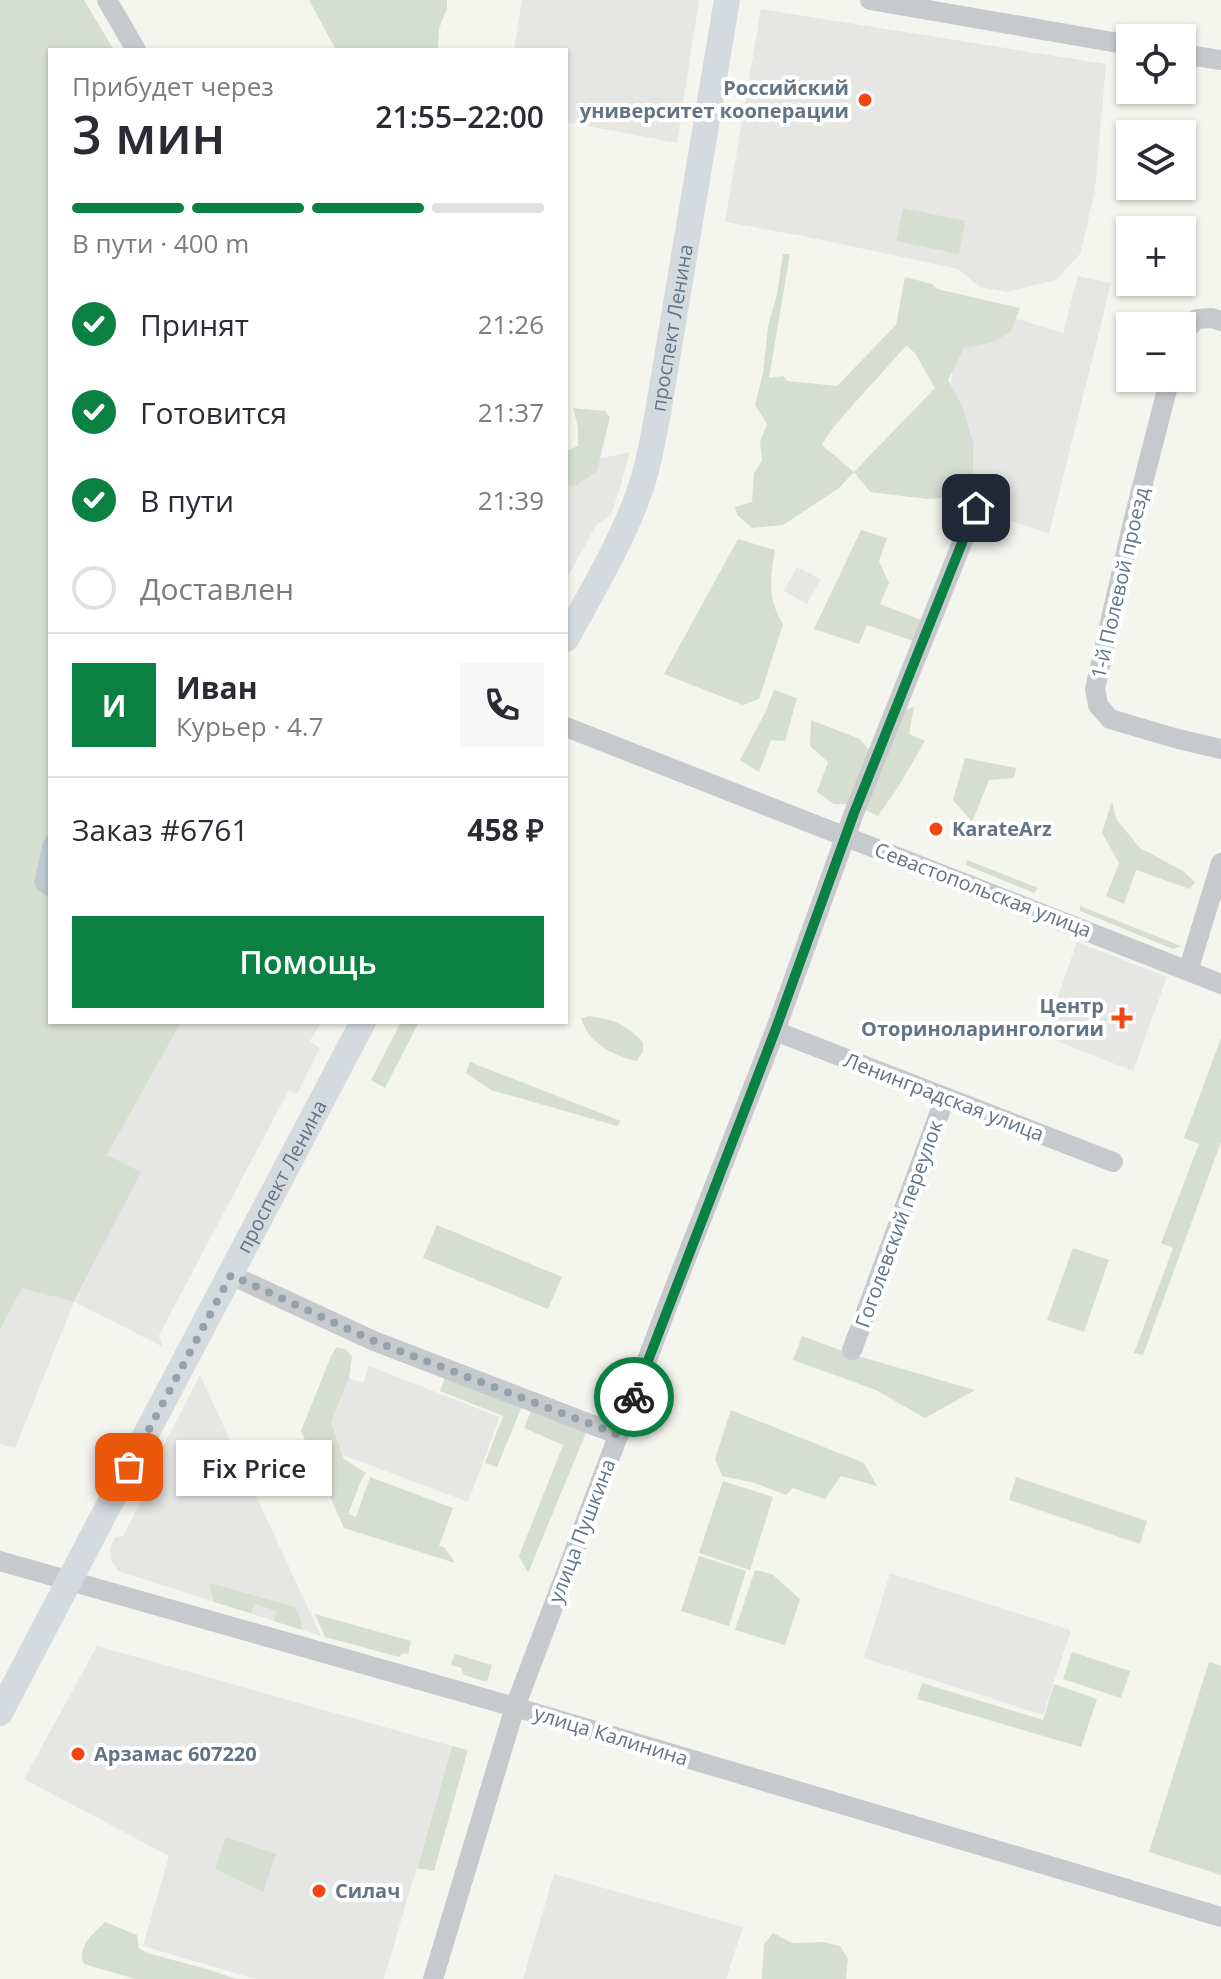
<!DOCTYPE html>
<html lang="ru">
<meta charset="utf-8">
<style>
body{margin:0;font-family:"Open Sans",sans-serif;background:#f7f7f7;color:#2b2b33;height:100vh;display:flex;flex-direction:column;font-size:30px;white-space:nowrap}
*{box-sizing:border-box;margin:0}
p{font-size:26px;color:#7c7c81}
.icon{flex:none;width:44px;height:44px;fill:none;stroke:currentColor;stroke-width:2;stroke-linecap:round;stroke-linejoin:round}
.map{position:relative;flex:1;overflow:hidden}
.panel{position:absolute;left:48px;top:48px;width:520px;height:976px;display:flex;flex-direction:column;background:#fff;border-radius:0px;box-shadow:0 2px 6px #0004}
.panel>*{flex:none}
.tools{position:absolute;left:1116px;top:24px;display:grid;gap:16px}
.tools a{display:grid;place-items:center;width:80px;height:80px;border-radius:0px;background:#fff;box-shadow:0 2px 6px #0004;font-size:40px}
.pin{position:absolute;display:grid;place-items:center;width:68px;height:68px;color:#fff;margin:-34px;border-radius:16px;box-shadow:0 4px 12px #0006}
.courier{position:absolute;display:grid;place-items:center;width:80px;height:80px;margin:-40px;border:6px solid #0b8043;border-radius:50%;background:#fff;color:#222;box-shadow:0 2px 10px #0007}
.bubble{position:absolute;height:56px;border-radius:0px;background:#fff;box-shadow:0 2px 6px #0004;font-size:26px;font-weight:600;line-height:56px;text-align:center}
.overview em{font-style:normal;font-weight:600}
.overview div{display:flex;flex-direction:column-reverse}
.overview{display:flex;align-items:center;justify-content:space-between;height:136px;padding:0 24px}
h1{font-size:52px;font-weight:600;line-height:60px}
.bar{display:grid;grid-template-columns:repeat(4,1fr);gap:12px 8px;align-content:center;height:96px;padding:0 24px}
.bar i{height:10px;border-radius:6px;background:#e1e1e2}
.bar .on{background:#0b8043}
.bar p{grid-column:span 4}
.line{display:flex;align-items:center;gap:20px;padding:0 24px;border-top:2px solid #e1e1e2}
.line div{flex:1}
.round{display:grid;place-items:center;flex:none;width:84px;height:84px;border-radius:0px;background:#f7f7f7}
ol{padding:0 24px;list-style:none}
li{display:flex;align-items:center;gap:24px;height:88px}
li p{margin-inline-start:auto}
li .icon{padding:8px;border-radius:50%;background:#0b8043;color:#fff;stroke-width:4}
li:last-child{color:#7c7c81}
li i{width:44px;height:44px;border:4px solid #e1e1e2;border-radius:50%}
.action{display:flex;gap:16px;margin-top:auto;padding:16px 24px}
.action a{flex:1;height:92px;border-radius:0px;background:#0b8043;color:#fff;font-size:32px;font-weight:600;line-height:92px;text-align:center}
.map>svg:first-child{display:block}
</style>
<div class="map">
<svg width="1221" height="1979" viewBox="0 0 1221 1979">
<rect width="100%" height="100%" fill="#f5f5f0"/>
<path fill="#e6e7e4" d="M522,0H699L677,143L566,122V50H514Z
M761,9L1106,64L1095,191L1080,254L1056,280L1007,292L980,287L958,269L949,267L803,236L725,222Z
M1078,276L1111,283L1049,534L921,488L950,393L952,374L945,354L940,295L1063,333Z
M630,452L617,498L610,516L597,524L566,580V466Z
M797,567L821,579L807,604L784,591Z
M1077,942L1167,977L1133,1071L1044,1036Z
M181,1022H321L310,1041L320,1048L297,1094L289,1090L159,1335L163,1347L74,1302L15,1448L0,1444V1330L22,1288L75,1302L140,1172L107,1155Z
M369,1366L500,1417L468,1502L343,1455L331,1422L349,1378L363,1383Z
M200,1375L321,1636L118,1571L111,1559L110,1548L115,1537L123,1536L164,1457L160,1452Z
M890,1573L1071,1630L1043,1715L864,1658Z
M97,1646L452,1746L384,1979H255L143,1946L169,1856L24,1779Z
M554,1874L743,1927L726,1979H523Z"/>
<path fill="#d6ddd1" fill-rule="evenodd" d="M0,0H84L114,50H50V1022H181L107,1155L141,1172L74,1302L22,1288L0,1330Z
M309,0H447V8L439,29L438,50H336Z
M903,208L965,221L959,254L896,241Z
M783,254H790L769,378L783,376L788,381L837,386L896,325L905,277L932,284L937,289L1020,308L1011,332L990,343L964,348L948,380L963,408L973,443V496L927,499L870,492L854,472L839,488L783,525L752,528L737,515L735,507L752,502L754,473L762,461L760,442L767,424L755,405L763,373L768,326L777,294ZM906,346L915,353L935,388L854,472L822,445L827,436L842,417Z
M573,408L605,411L610,417L597,471L577,485L566,486V451L578,446V427Z
M861,530L887,538L879,561L889,583L880,604L924,621L916,642L867,625L859,644L814,629Z
M738,539L775,550C770,579 767,598 783,624L759,699L743,705L664,674Z
M774,690L797,698L785,741L771,740L759,772L740,760L766,711Z
M914,707L909,734L925,741L900,784L878,816L861,808L901,711Z
M811,720L860,739L872,753L852,804H834L817,792L828,762L810,746Z
M965,758L1016,768L1014,778L989,780L972,822L953,800Z
M1112,801L1116,819L1140,848L1183,871L1195,882L1190,889L1136,870L1124,904L1106,896L1119,863L1102,833Z
M967,860L1038,888L1034,893L966,865Z
M1080,906L1181,946L1173,949L1080,911Z
M589,1016C616,1020 623,1023 643,1042V1051L637,1061C613,1056 588,1043 581,1018Z
M401,1022H419L385,1088L371,1080Z
M1221,1038V1142L1143,1355L1134,1353L1173,1248L1161,1243L1199,1144L1184,1138Z
M470,1062L621,1121L617,1126L491,1090L466,1073Z
M437,1225L562,1277L548,1309L423,1258Z
M1073,1248L1109,1260L1084,1332L1047,1320Z
M802,1336L851,1354L975,1390L925,1418L876,1390L793,1360Z
M337,1347L345,1349L352,1356L349,1378L331,1422L344,1459L366,1473L361,1481L348,1514L356,1517L370,1477L453,1508L439,1546L444,1547L455,1563L344,1528L301,1431L332,1354Z
M446,1374L523,1404L497,1467L485,1463L503,1416L440,1391Z
M533,1406L588,1428L528,1573L519,1556L563,1445L524,1428Z
M731,1410L864,1463L877,1486L841,1476L825,1499L793,1488L786,1495L755,1483L722,1476L715,1459Z
M1016,1477L1147,1521L1140,1544L1009,1500Z
M723,1481L773,1497L750,1570L699,1553Z
M699,1556L746,1571L729,1626L681,1611Z
M755,1570L772,1574L800,1599L785,1645L735,1630Z
M209,1583L295,1607L301,1621L302,1630L274,1621L277,1611L255,1604L251,1613L214,1602Z
M315,1614L411,1641L408,1654L403,1653L399,1657L325,1637Z
M1072,1652L1130,1671L1121,1698L1063,1679Z
M455,1654L492,1665L487,1682L464,1675L461,1668L451,1665Z
M1209,1662L1221,1666V1875L1149,1852Z
M922,1683L1043,1720L1054,1684L1097,1699L1081,1747L917,1699Z
M452,1746L468,1750L434,1871L417,1868Z
M226,1837L276,1854L263,1892L215,1869Z
M105,1922L137,1935L139,1948L147,1953L207,1969L236,1979H135L84,1964C77,1945 93,1934 105,1922Z
M773,1933L792,1943L823,1942L840,1946L848,1959L846,1979H762L764,1944Z"/>
<path fill="#bfcbd0" d="M50,831V898L37,889L34,883L43,842Z"/>
<g fill="none" stroke-linecap="round" stroke-linejoin="round">
<path stroke="#c7cacd" stroke-width="20" d="M107,0L136,50
M870,0L1130,45
M1182,54L1221,60
M1182,341L1186,329L1197,319L1212,318L1221,321
M1170,378L1133,522L1095,689L1098,705L1110,719L1178,739L1221,749
M566,727L1221,984
M1188,971L1221,863
M775,1031L1113,1162
M231,1275L374,1341L619,1435
M852,1350L945,1098
M0,1561L515,1707L1221,1917
M433,1979L515,1707L669,1302L775,1031L854,813L976,508"/>
<g stroke="#d5dadf" stroke-width="26">
<path id="s1" d="M566,639C592,591 622,542 640,490C649,465 653,438 658,412L727,0"/>
<path id="s2" d="M0,1713C120,1482 242,1253 363,1022"/>
</g>
</g>
<g fill="none" stroke-linecap="round" stroke-linejoin="round">
<path stroke="#95a2aa" stroke-width="8" stroke-dasharray="0 14.4" d="M129,1467L231,1275L374,1341L619,1435L634,1397"/>
<path stroke="#0b8043" stroke-width="10" d="M634,1397L775,1031L854,813L976,508"/>
</g>
<g fill="#f44512" stroke="#fff" stroke-width="3">
<circle cx="865" cy="100" r="8"/>
<circle cx="936" cy="829" r="8"/>
<path d="M1118 1006h8v8h8v8h-8v8h-8v-8h-8v-8h8z"/>
<circle cx="78" cy="1754" r="8"/>
<circle cx="319" cy="1891" r="8"/>
</g>
<g text-anchor="middle" stroke-width="8" stroke-linejoin="round" paint-order="stroke">
<g font-size="20" font-weight="bold" fill="#617585" stroke="#fff" text-anchor="start">
<text x="849" y="95" text-anchor="end">Российский<tspan x="849" dy="23">университет кооперации</tspan></text>
<text x="952" y="836">KarateArz</text>
<text x="1104" y="1013" text-anchor="end">Центр<tspan x="1104" dy="23">Оториноларингологии</tspan></text>
<text x="94" y="1761">Арзамас 607220</text>
<text x="335" y="1898">Силач</text>
</g>
<g font-size="20" fill="#617585" stroke="#fff">
<text dy="7" stroke="none"><textPath href="#s1" startOffset="332">проспект Ленина</textPath></text>
<text transform="translate(1120 583) rotate(-77)" y="7">1-й Полевой проезд</text>
<text transform="translate(983 890) rotate(21)" y="7">Севастопольская улица</text>
<text transform="translate(944 1097) rotate(21)" y="7">Ленинградская улица</text>
<text dy="7" stroke="none"><textPath href="#s2" startOffset="606">проспект Ленина</textPath></text>
<text transform="translate(899 1224) rotate(-70)" y="7">Гоголевский переулок</text>
<text transform="translate(582 1531) rotate(-69)" y="7">улица Пушкина</text>
<text transform="translate(611 1736) rotate(17)" y="7">улица Калинина</text>
</g>
</g>
</svg>
<div class="tools">
<a><svg class="icon" aria-label="locate" viewBox="0 0 24 24"><circle cx="12" cy="12" r="6"/><path d="M12 2v4M12 18v4M2 12h4M18 12h4"/></svg></a>
<a><svg class="icon" aria-label="layers" viewBox="0 0 24 24"><path d="M12 4l9 5-9 5-9-5zM3 14l9 5 9-5"/></svg></a>
<a>+</a>
<a>−</a>
</div>
<div class="pin" style="left:129px;top:1467px;background:#ea580c"><svg class="icon" aria-label="bag" viewBox="0 0 24 24"><path d="M5 8h14l-1 12H6zM9 8a3 3 0 0 1 6 0"/></svg></div>
<div class="pin" style="left:976px;top:508px;background:#1f2937"><svg class="icon" aria-label="home" viewBox="0 0 24 24"><path d="M3 11l9-7 9 7M6 9v11h12V9"/></svg></div>
<div class="courier" style="left:634px;top:1397px"><svg class="icon" aria-label="bike" viewBox="0 0 24 24"><circle cx="6" cy="16" r="4"/><circle cx="18" cy="16" r="4"/><path d="M6 16l4-8h5l3 8M10 8l3 8H6M13 5h3"/></svg></div>
<div class="bubble" style="left:176px;top:1440px;width:156px">Fix Price</div>
<section class="panel">
<div class="overview"><div><h1>3 мин</h1><p>Прибудет через</p></div><em>21:55–22:00</em></div>
<div class="bar"><i class="on"></i><i class="on"></i><i class="on"></i><i></i><p>В пути · 400 m</p></div>
<ol>
<li><svg class="icon" aria-label="check" viewBox="0 0 24 24"><path d="M5 12l5 5 9-10"/></svg>Принят<p>21:26</p></li>
<li><svg class="icon" aria-label="check" viewBox="0 0 24 24"><path d="M5 12l5 5 9-10"/></svg>Готовится<p>21:37</p></li>
<li><svg class="icon" aria-label="check" viewBox="0 0 24 24"><path d="M5 12l5 5 9-10"/></svg>В пути<p>21:39</p></li>
<li><i></i>Доставлен</li>
</ol>
<div class="line" style="height:144px"><b class="round" style="background:#0b8043;color:#fff">И</b><div><b>Иван</b><p>Курьер · 4.7</p></div><a class="round"><svg class="icon" aria-label="phone" viewBox="0 0 24 24"><path d="M5 4h4l2 5-3 2q2 4 5 5l2-3 5 2v4C11 20 4 13 5 4z"/></svg></a></div>
<div class="line" style="height:104px"><div>Заказ #6761</div><b>458 ₽</b></div>
<div class="action"><a>Помощь</a></div>
</section>
</div>
